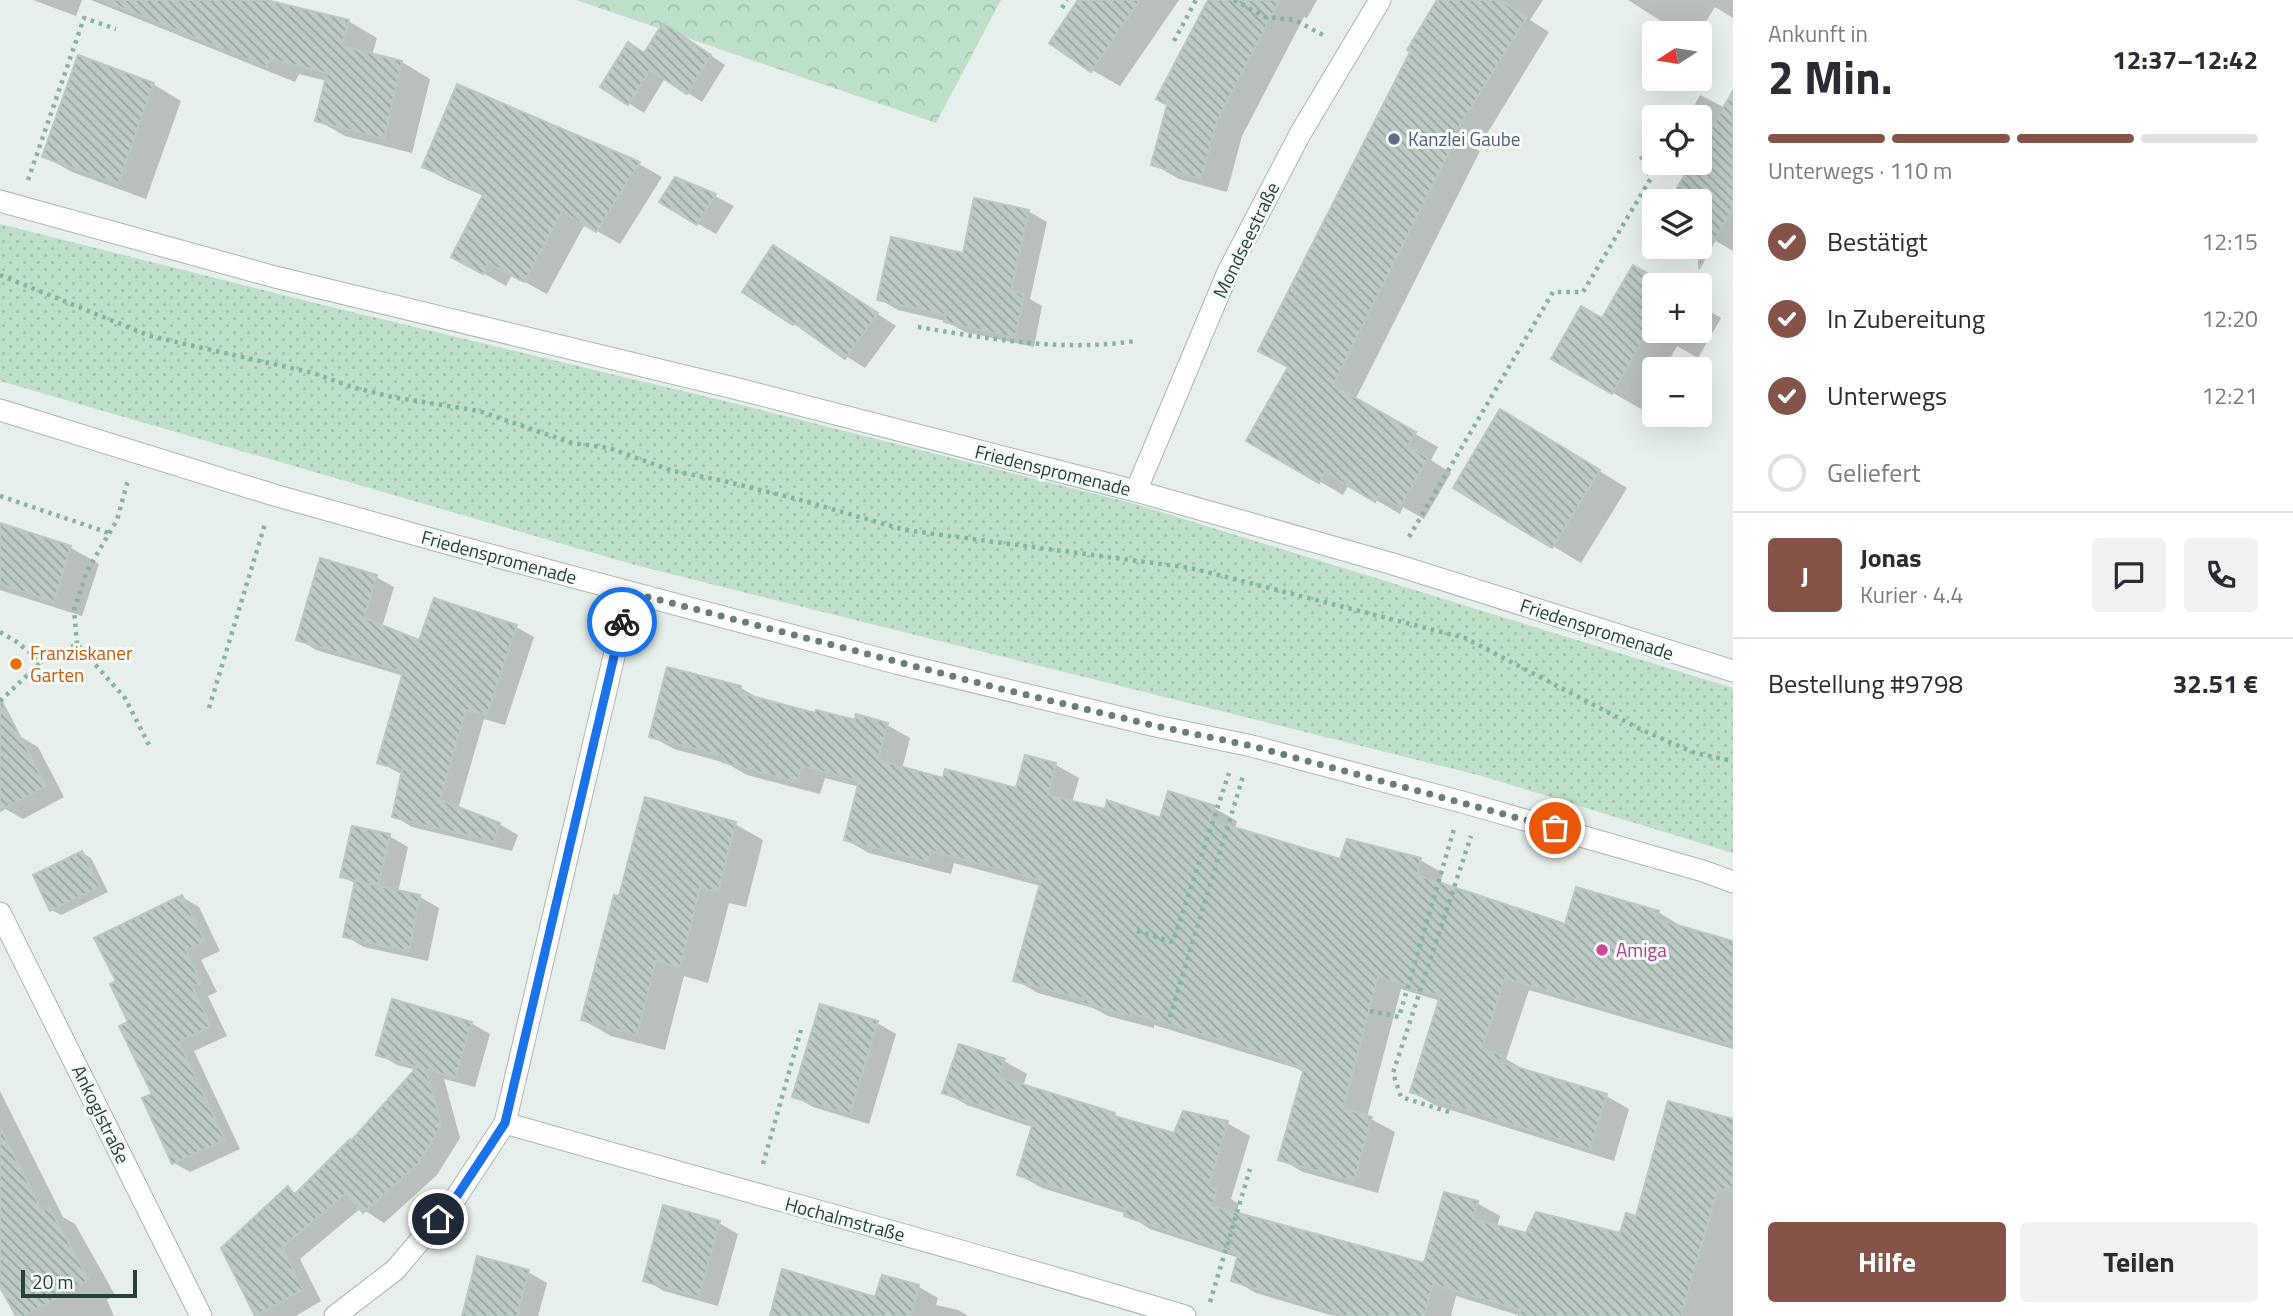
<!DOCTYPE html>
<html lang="de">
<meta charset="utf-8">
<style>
body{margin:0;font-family:"Titillium Web",sans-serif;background:#f2f2f3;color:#2b2b33;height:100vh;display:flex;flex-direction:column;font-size:26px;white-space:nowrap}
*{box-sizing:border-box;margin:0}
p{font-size:23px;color:#7c7c81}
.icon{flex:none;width:38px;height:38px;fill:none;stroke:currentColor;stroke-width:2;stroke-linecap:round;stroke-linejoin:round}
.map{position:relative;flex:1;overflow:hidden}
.side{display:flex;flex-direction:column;background:#fff;width:560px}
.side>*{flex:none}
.needle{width:46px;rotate:258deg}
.controls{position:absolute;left:1642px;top:21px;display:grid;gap:14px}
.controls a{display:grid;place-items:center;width:70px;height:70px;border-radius:7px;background:#fff;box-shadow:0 7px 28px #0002;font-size:35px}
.scale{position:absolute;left:21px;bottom:18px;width:116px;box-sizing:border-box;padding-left:7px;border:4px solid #24423a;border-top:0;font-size:19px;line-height:24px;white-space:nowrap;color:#24423a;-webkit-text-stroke:5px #f7fbf9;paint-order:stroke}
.pin{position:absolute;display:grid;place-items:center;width:60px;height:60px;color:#fff;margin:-30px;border:4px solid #fff;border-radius:50%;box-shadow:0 2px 7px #0007}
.courier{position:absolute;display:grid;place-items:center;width:70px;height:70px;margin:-35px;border:5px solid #1a73e8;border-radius:50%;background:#fff;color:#222;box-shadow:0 2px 9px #0007}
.head em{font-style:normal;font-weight:700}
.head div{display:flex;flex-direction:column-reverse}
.head{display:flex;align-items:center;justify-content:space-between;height:119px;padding:0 35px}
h1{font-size:46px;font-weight:700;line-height:52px}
.bar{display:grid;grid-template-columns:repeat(4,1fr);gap:10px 7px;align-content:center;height:84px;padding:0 35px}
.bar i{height:9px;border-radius:5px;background:#e1e1e2}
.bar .active{background:#855347}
.bar p{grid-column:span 4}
.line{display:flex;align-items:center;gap:18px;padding:0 35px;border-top:2px solid #e1e1e2}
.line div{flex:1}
.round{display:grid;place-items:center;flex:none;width:74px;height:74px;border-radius:7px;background:#f2f2f3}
ol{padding:0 35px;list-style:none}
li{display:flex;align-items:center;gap:21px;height:77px}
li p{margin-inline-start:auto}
li .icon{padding:7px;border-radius:50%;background:#855347;color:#fff;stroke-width:4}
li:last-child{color:#7c7c81}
li i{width:38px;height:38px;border:4px solid #e1e1e2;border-radius:50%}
.primary-button{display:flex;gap:14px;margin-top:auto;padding:14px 35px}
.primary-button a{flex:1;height:80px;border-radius:7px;background:#855347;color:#fff;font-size:28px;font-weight:700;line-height:80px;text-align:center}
.primary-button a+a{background:#f2f2f3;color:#2b2b33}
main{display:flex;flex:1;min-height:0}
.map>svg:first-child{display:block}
</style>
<main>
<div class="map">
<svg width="1733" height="1316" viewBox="0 0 1733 1316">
<defs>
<pattern id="forest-crowns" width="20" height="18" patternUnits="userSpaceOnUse" patternTransform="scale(1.75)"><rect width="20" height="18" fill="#bfe0c8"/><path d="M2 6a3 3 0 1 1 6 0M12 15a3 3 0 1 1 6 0" fill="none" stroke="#a4c1ad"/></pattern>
<pattern id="park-dots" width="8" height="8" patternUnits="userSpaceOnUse" patternTransform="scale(1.75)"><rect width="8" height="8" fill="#bfe0c8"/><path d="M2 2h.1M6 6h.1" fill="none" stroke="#a4c1ad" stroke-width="1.8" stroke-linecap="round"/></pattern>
<pattern id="building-back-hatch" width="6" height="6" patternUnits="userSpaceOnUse" patternTransform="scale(1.75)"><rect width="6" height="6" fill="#bbcac4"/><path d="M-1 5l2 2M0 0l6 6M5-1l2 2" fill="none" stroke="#98a6a0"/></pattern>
</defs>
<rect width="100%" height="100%" fill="#e6efeb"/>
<path fill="url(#forest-crowns)" d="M576,0H1001L936,123Z"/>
<path fill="url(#park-dots)" d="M0,224L323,305L737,404L1135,504L1733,688V853L1482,776L635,565L0,381Z"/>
<path fill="#0003" d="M33,0H82L76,16Z
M91,0H259L348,21L377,38L372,55L402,62L430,79L412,153L345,136L317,120L327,81L299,74L295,82Z
M1080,0H1179L1120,86L1092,70Z
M1209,0H1317L1307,18L1304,17L1242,136L1227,192L1179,179L1153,164Z
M1439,0H1543L1530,20L1549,32L1477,150L1480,151L1355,400L1438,447L1431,460L1451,473L1424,519L1403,507L1400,514L1349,484L1343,495L1249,440L1290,367Z
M1628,0H1733V18L1715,7L1699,33H1680Z
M679,34L725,65L702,102L665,78L644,113L602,86L645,54Z
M153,84L181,101L146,199L72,172L44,156Z
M458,87L639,164L662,177L620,244L585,224L547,294L512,275L506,286L476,269L484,196L447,180L424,167Z
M1700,95L1733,112V251L1699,231V201H1671L1694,163H1699V117H1688Z
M675,179L715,196L734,206L716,234L697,223Z
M1028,211L1047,222L1030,299L1042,306L1034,347L965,332L945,321L898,310L879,299L964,255Z
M792,258L896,326L865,368L794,323Z
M1634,267L1665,285H1654V331H1699V305L1721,318L1698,358L1677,346L1664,369H1654V386L1641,409L1554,359L1603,321Z
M1529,428L1627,488L1581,563L1455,487Z
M0,525L71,548L99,564L82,616L0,590Z
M376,577L394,587L382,627L421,642L516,627L534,637L505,725L484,719L458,809L499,824L518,835L512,851L412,827L394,816L403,775L379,762L404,676L316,650L298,639Z
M741,688L763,701L816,715L887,725L910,738L902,769L944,780L1017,790L1026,757L1056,765L1079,778L1072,803L1106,811L1161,820L1214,808L1237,821L1235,829L1341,861L1420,860L1443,873L1440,884L1566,926L1658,912L1681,926L1680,928L1733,943V1049L1529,990L1506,1059L1525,1070L1606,1096L1629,1109L1614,1161L1435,1105L1412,1092L1441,1001L1401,989L1367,1117L1395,1132L1378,1193L1303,1172L1280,1159L1305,1073L1296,1068L1154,1025V1028L1108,1016L1093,1008L1038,993L1015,980L1041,886L954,863L951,874L869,853L846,840L860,787L825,778L820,794L747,775L726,763L674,749L651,736Z
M19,736L38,747L64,797L23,819L4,808L0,799V746Z
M735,824L763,840L746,907L729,903L708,983L684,976L665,1050L611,1036L583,1020L620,898Z
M389,836L408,847L398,892L420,897L439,908L428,961L364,947L345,936L356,884L342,876Z
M82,853L91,858L108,892L61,915L52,910Z
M182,897L199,907L220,951L201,960L217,992L208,996L227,1036L194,1051L240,1149L190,1172L174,1163L118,982Z
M471,1023L490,1034L475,1087L444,1079L460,1138L437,1175L384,1223L361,1208L300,1259L321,1301L296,1316H257L223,1248L288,1188L297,1194L352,1143L416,1070L397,1065L378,1054Z
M877,1023L896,1034L869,1124L813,1107L794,1096Z
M960,1046L1004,1061L1027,1074L1023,1086L1114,1114L1126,1121L1175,1135L1227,1123L1250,1136L1231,1199L1239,1204L1236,1214L1425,1265L1477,1203L1500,1216L1497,1227L1526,1235H1621L1733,1121V1316H1521L1456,1296L1451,1316H1334L1256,1293L1233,1280L1239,1258L1150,1229L1127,1214L1042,1188L1019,1175L1034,1128L967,1105L944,1092Z
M0,1091L63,1217L75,1224L115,1295L107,1300L114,1316H18L0,1284Z
M719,1223L738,1234L718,1306L664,1291L645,1280Z
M528,1272L547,1283L538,1316H463Z
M883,1277L919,1287L938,1298L936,1305L958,1310L968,1316H772L877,1300Z"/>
<path fill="url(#building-back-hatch)" stroke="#b8c9c2" stroke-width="2" d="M103,0H266L349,20L342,46L402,61L384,139L315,121L327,73L270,59L267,67Z
M1078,0H1140L1091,72L1049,43Z
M1208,0H1280L1217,121L1201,179L1151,165L1167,105L1156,99Z
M1437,0H1499L1527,17L1454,135L1457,136L1333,385L1416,432L1408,445L1428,458L1400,507L1379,495L1375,502L1325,472L1319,483L1246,441L1288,367L1258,351L1410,52L1407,50Z
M663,23L711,55L687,94L650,70L628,105L600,87L628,42L644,53Z
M78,55L154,83L118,184L42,157Z
M457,84L640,162L596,232L562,212L524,282L488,263L483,274L451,257L484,193L422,167Z
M1733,91V207L1699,269V201H1669L1692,163H1699V149Z
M675,177L716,194L697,225L659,202Z
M974,198L1029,210L1011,291L1024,294L1015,338L944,322L946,315L877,300L891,237L963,253Z
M773,245L878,313L845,359L794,323L793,325L742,292Z
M1633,265L1668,285H1654V331H1677L1669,343L1648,331L1612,394L1551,359L1581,306L1602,318Z
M1500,409L1600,470L1552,548L1453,488Z
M0,523L71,546L54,602L0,584Z
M320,558L377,575L364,618L419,640L434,598L517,625L487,715L466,710L440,800L500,823L494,842L392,817L402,770L377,763L403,672L296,640Z
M667,667L741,686L740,693L815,713L816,710L855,720L856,714L888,723L878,760L943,778L945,769L1016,788L1025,755L1056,763L1048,795L1105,809L1107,800L1160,818L1168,791L1215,806L1210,820L1340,859L1347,839L1421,858L1417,875L1565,924L1576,887L1659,911L1656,919L1733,941V1045L1505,978L1482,1049L1502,1055L1500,1062L1607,1094L1590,1149L1410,1092L1440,996L1378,977L1343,1108L1372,1117L1354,1181L1278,1160L1304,1068L1285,1063L1286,1060L1131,1013L1130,1016L1082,1003L1084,999L1013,981L1041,880L931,851L928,862L844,840L859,781L802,766L797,782L722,762L723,756L649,737Z
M0,698L46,786L0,811Z
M645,797L736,822L718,892L700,888L680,968L656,961L637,1035L581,1020L614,895L619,896Z
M352,826L390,834L378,886L340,877Z
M82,851L100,887L50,911L33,875Z
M355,881L420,895L409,951L343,937Z
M182,895L205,942L186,950L201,983L192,987L211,1026L179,1042L225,1140L172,1164L142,1098L152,1094L119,1026L128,1022L110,984L116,981L94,938Z
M392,999L472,1022L455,1078L426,1069L441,1126L418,1164L363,1213L346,1194L282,1247L303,1290L255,1316L221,1248L288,1186L294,1195L350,1139L351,1141L417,1067L376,1055Z
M820,1004L878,1021L850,1114L792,1097Z
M959,1044L1005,1059L999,1077L1115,1113L1114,1116L1174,1133L1183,1111L1228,1121L1209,1186L1217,1189L1212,1206L1424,1263L1444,1192L1478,1201L1473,1219L1526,1233L1536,1212L1620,1233L1626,1213L1636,1216L1668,1101L1733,1119V1192L1718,1188L1681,1316H1519L1521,1310L1433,1284L1424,1316H1347L1231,1281L1238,1254L1124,1216L1126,1209L1017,1175L1033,1123L942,1093Z
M0,1127L42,1211L49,1207L89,1280L24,1316H16L0,1287Z
M663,1205L720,1221L699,1297L643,1281Z
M477,1256L529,1270L517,1316H462Z
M782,1269L875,1297L882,1275L919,1285L911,1316H770Z"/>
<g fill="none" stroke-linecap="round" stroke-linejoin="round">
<defs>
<path id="minor" d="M0,201L275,277L730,387L1136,491L1393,564L1733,671
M1136,491L1228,272L1300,134L1380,0
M0,913L201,1316
M505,1123C731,1188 959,1248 1185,1316
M335,1316L395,1270L453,1202L505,1123L629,592"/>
<path id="tertiary" d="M0,410L274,495L449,544L896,663L1156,726L1252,746L1462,802L1703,871L1733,882"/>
</defs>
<use href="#minor" stroke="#a8b8b2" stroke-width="23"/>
<use href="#tertiary" stroke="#a8b8b2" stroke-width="23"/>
<path stroke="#86b3a5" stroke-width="4.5" stroke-dasharray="3.5 5" stroke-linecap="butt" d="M1234,0L1265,17L1295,20L1323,35
M1062,8L1067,0
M1174,41L1196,0
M28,180L84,18L116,29
M0,275L150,336L313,373L352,387L392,397L479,411L572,443L609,448L673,471L724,481L797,499L905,530L1191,568L1465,638L1642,730L1695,753L1733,761
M918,327C990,339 1063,352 1135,341
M0,496L109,533
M1409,537L1553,292H1583L1651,178L1641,156L1654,138
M0,632L17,642L41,662L77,644L125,698L149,745
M77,644L74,610L87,571L117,520L128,480
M0,701L41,662
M209,708L265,524
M1137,931L1173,942L1229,773
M1370,1011L1399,1017L1454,829
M1170,1017L1244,773
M1449,1112L1401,1097L1393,1073L1471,836
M763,1164L801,1030
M1210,1302L1250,1169"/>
<use href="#minor" stroke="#fff" stroke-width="21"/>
<use href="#tertiary" stroke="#fff" stroke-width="21"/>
</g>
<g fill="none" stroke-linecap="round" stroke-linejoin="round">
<path stroke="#687f78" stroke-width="7" stroke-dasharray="0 12.6" d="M622,622L629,592L1002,689L1156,726L1252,746L1555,828"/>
<path stroke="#1a73e8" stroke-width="9" d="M438,1219L453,1202L505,1123L622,622"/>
</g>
<circle fill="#5c6f8a" stroke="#f7fbf9" stroke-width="2.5" cx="1394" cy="139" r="7"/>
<circle fill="#e8710a" stroke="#f7fbf9" stroke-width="2.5" cx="16" cy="664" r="7"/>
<circle fill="#d1479c" stroke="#f7fbf9" stroke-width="2.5" cx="1602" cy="950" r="7"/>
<g text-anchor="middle" stroke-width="6" stroke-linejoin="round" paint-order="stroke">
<g font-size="19" fill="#4e5e75" stroke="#f7fbf9" text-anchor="start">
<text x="1408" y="146">Kanzlei Gaube</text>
</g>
<g font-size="19" fill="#24423a" stroke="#f7fbf9">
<text transform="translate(1246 240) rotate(-64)" y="7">Mondseestraße</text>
<text transform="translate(1053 470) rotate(14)" y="7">Friedenspromenade</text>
<text transform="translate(499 557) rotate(15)" y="7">Friedenspromenade</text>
<text transform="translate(1597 629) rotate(18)" y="7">Friedenspromenade</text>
<text transform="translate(101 1114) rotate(64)" y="7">Ankoglstraße</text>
<text transform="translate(845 1219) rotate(15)" y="7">Hochalmstraße</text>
</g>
<g font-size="19" fill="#c56008" stroke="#f7fbf9" text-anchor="start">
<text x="30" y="660">Franziskaner<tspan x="30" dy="22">Garten</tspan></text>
</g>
<g font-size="19" fill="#b23c85" stroke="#f7fbf9" text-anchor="start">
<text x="1616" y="957">Amiga</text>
</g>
</g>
</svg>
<div class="controls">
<a><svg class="needle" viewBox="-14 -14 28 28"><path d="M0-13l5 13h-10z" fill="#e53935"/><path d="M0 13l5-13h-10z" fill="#7c7c81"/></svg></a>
<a><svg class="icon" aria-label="locate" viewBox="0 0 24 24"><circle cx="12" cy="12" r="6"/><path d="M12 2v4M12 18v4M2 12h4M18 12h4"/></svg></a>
<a><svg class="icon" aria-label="layers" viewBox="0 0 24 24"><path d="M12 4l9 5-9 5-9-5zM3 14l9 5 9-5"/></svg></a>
<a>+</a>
<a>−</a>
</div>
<div class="scale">20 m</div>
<div class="pin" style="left:1555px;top:828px;background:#ea580c"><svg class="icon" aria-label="bag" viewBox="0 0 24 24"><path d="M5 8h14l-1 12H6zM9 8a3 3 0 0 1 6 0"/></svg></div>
<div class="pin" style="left:438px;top:1219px;background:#1f2937"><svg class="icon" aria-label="home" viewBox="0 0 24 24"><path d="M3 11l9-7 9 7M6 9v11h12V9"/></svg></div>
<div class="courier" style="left:622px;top:622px"><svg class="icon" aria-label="bike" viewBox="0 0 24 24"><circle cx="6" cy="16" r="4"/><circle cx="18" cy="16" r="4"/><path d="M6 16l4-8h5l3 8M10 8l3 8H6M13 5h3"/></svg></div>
</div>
<section class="side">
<div class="head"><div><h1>2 Min.</h1><p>Ankunft in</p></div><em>12:37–12:42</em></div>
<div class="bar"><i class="active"></i><i class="active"></i><i class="active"></i><i></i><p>Unterwegs · 110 m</p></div>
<ol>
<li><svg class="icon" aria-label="check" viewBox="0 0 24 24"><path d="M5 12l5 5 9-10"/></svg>Bestätigt<p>12:15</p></li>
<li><svg class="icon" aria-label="check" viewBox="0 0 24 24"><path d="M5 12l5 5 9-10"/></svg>In Zubereitung<p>12:20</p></li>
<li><svg class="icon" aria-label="check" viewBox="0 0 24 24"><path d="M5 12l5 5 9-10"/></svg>Unterwegs<p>12:21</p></li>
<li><i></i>Geliefert</li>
</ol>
<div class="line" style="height:126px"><b class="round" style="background:#855347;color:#fff">J</b><div><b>Jonas</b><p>Kurier · 4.4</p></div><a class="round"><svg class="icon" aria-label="chat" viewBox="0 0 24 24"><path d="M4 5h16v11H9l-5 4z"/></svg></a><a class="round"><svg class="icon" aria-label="phone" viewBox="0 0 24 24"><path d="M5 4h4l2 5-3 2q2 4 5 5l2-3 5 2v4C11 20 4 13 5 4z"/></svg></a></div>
<div class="line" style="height:91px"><div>Bestellung #9798</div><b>32.51 €</b></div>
<div class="primary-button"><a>Hilfe</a><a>Teilen</a></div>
</section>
</main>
